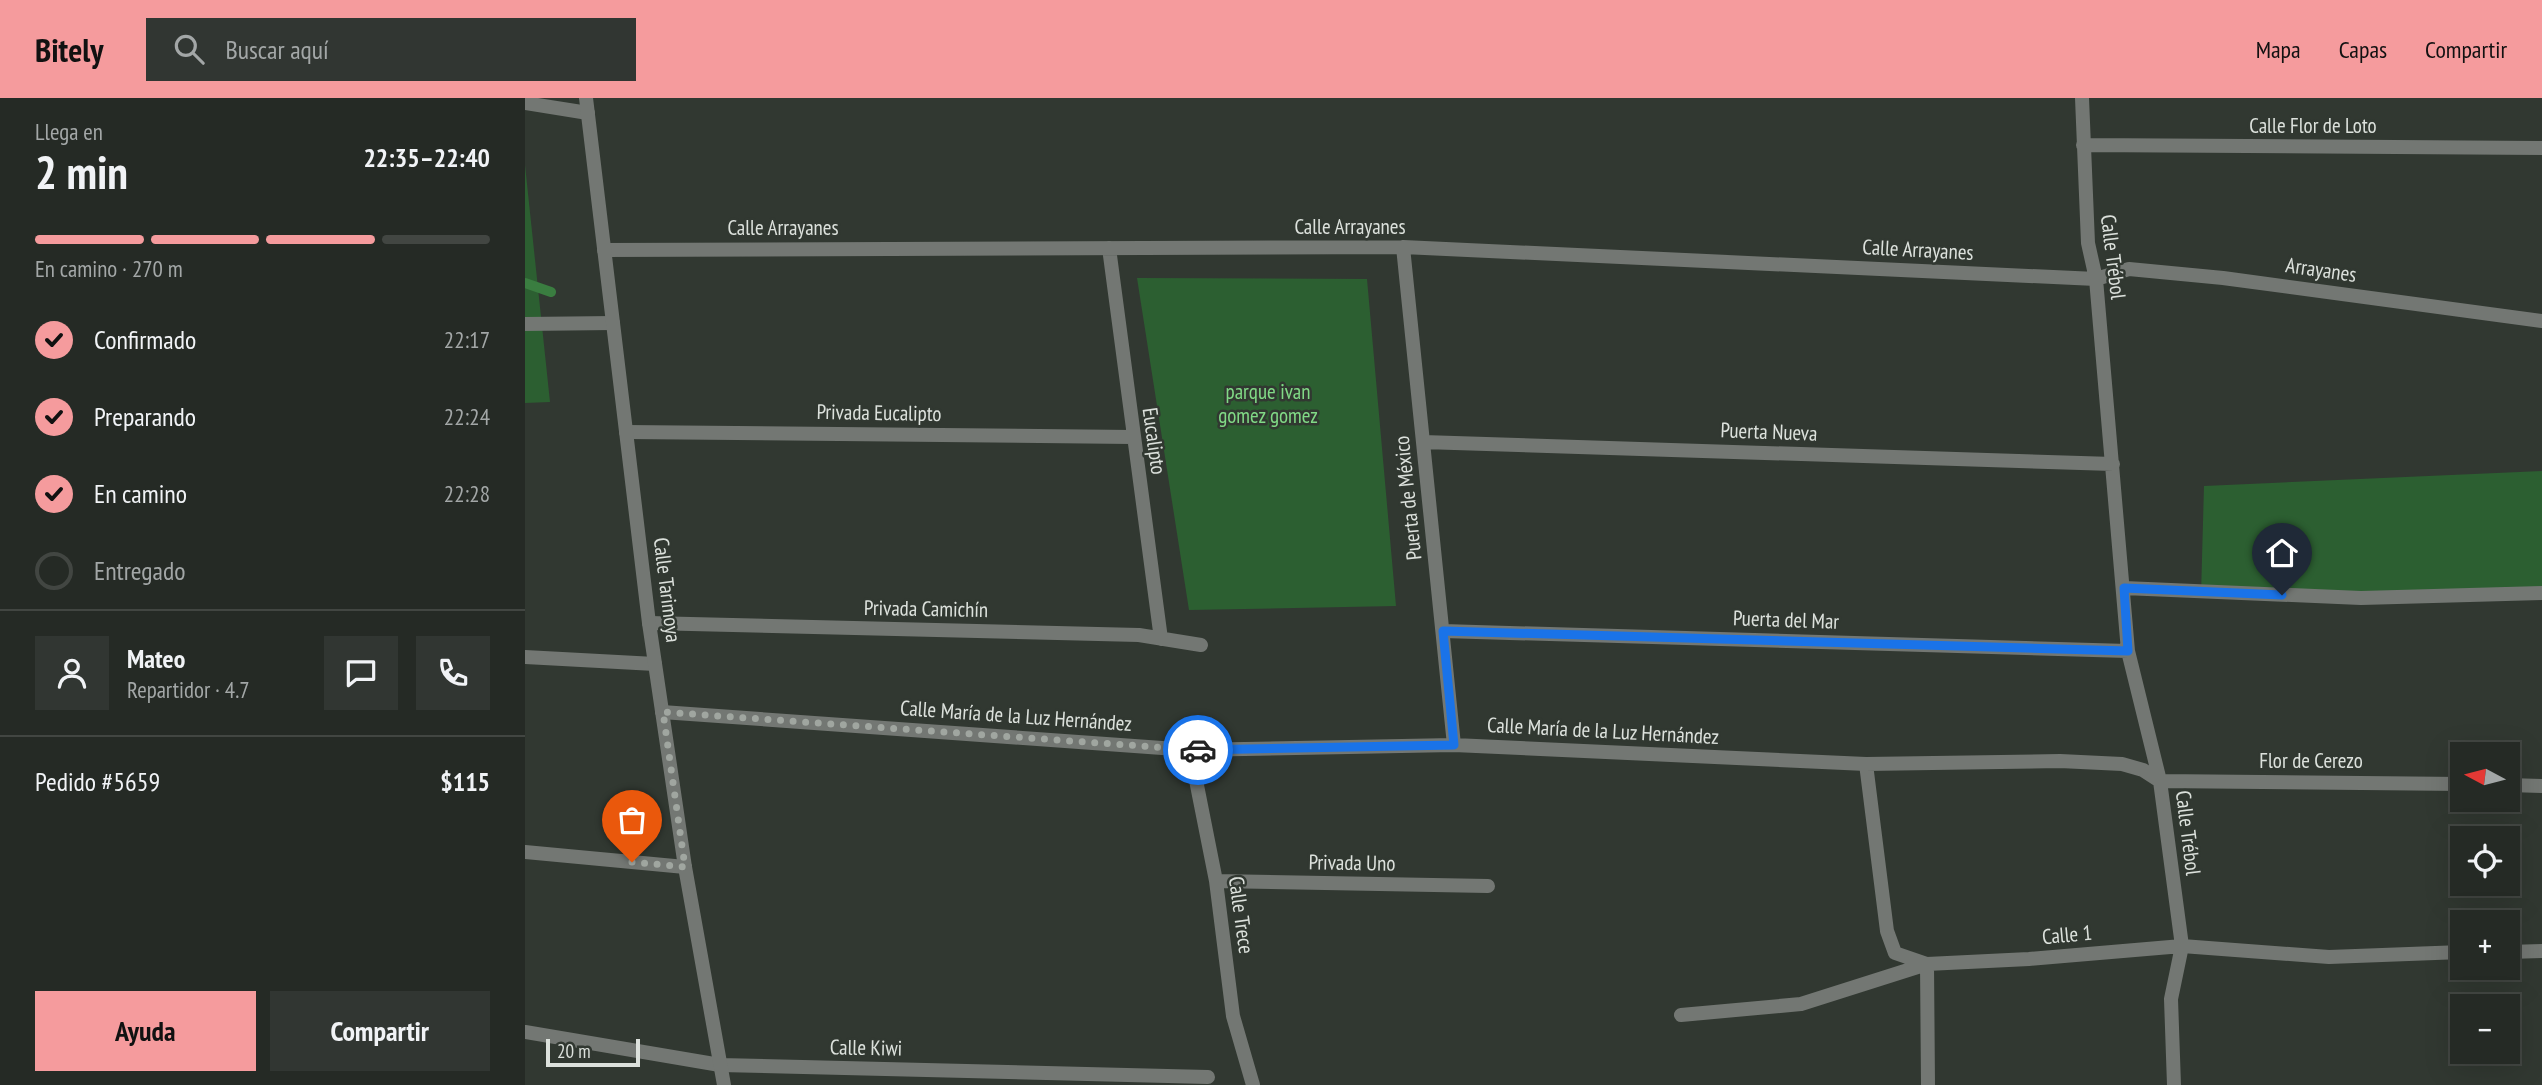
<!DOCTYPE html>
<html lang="es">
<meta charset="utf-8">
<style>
body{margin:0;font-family:"PT Sans Narrow",sans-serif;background:#313632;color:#f1f3f6;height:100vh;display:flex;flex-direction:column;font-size:26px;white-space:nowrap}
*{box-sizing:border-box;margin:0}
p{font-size:23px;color:#a3a7a7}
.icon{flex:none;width:38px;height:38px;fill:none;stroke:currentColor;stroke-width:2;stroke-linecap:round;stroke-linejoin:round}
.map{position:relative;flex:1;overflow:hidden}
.details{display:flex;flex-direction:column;background:#252a25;width:525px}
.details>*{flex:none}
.needle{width:46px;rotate:277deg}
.tools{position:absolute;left:1925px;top:644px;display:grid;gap:14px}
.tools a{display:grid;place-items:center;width:70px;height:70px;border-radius:0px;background:#252a25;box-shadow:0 7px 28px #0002,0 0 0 2px #424642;font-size:35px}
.scale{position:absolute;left:21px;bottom:18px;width:94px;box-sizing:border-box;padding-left:7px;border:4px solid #dce1dc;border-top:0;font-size:19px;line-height:24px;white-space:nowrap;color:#dce1dc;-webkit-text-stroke:5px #313831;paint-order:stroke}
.pin{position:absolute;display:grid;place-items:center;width:60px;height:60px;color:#fff;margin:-72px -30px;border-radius:50% 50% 50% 0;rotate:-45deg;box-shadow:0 0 7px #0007}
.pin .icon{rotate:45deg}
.courier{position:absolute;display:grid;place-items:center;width:70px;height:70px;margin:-35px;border:5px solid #1a73e8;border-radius:50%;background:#fff;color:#222;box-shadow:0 2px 9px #0007}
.head em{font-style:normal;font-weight:700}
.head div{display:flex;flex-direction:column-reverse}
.head{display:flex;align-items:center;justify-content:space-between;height:119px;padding:0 35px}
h1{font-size:46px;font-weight:700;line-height:52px}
.bar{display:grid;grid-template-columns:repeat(4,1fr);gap:10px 7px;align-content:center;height:84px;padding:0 35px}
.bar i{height:9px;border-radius:5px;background:#424642}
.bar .on{background:#f59b9d}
.bar p{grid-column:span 4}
.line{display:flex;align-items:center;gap:18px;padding:0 35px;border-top:2px solid #424642}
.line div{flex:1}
.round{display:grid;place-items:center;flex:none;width:74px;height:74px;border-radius:0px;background:#313632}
ol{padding:0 35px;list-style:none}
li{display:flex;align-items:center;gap:21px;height:77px}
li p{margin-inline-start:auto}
li .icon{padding:7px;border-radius:50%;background:#f59b9d;color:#111;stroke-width:4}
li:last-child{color:#a3a7a7}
li i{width:38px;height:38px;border:4px solid #424642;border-radius:50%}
.cta{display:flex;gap:14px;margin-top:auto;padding:14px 35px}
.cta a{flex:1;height:80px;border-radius:0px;background:#f59b9d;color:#111;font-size:28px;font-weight:700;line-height:80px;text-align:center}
.cta a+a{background:#313632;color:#f1f3f6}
header{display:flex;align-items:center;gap:42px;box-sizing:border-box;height:98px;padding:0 35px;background:#f59b9d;color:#111}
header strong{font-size:33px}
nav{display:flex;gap:38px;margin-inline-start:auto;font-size:24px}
.search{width:490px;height:63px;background:#313632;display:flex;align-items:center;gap:18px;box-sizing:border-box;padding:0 24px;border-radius:0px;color:#a3a7a7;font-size:26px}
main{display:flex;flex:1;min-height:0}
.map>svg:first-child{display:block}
</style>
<header>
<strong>Bitely</strong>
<div class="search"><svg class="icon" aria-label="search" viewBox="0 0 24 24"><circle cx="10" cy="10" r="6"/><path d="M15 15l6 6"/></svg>Buscar aquí</div>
<nav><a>Mapa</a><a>Capas</a><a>Compartir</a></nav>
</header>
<main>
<section class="details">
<div class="head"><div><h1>2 min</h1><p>Llega en</p></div><em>22:35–22:40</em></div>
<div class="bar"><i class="on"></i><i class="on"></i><i class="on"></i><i></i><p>En camino · 270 m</p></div>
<ol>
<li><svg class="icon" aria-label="check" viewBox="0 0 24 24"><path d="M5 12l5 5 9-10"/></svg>Confirmado<p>22:17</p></li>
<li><svg class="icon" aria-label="check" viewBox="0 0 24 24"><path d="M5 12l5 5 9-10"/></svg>Preparando<p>22:24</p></li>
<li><svg class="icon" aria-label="check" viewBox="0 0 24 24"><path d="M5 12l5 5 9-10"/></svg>En camino<p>22:28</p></li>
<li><i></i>Entregado</li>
</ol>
<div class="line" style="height:126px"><a class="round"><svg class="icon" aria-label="person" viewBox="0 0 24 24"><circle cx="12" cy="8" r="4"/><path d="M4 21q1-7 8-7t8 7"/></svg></a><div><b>Mateo</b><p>Repartidor · 4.7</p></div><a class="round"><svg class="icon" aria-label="chat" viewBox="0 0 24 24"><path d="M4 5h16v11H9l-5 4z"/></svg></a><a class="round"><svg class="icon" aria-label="phone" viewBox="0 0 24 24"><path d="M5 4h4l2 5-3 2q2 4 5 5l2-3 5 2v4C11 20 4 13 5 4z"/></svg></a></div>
<div class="line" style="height:91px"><div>Pedido #5659</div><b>$115</b></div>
<div class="cta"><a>Ayuda</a><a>Compartir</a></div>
</section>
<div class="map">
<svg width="2017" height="987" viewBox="0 0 2017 987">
<rect width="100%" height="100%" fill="#313831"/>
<path fill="#2c5f31" d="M0,67L25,304L0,305Z
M612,180L842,181L871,508L664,512Z
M2017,373V491L1676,497L1679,388Z"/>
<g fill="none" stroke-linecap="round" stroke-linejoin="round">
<path stroke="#3a7d40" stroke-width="10" d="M0,185L26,194"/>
<path stroke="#737773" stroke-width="14" d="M1557,0L1563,145L1571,181L1603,553L1635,683L1657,848L1646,901L1649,987
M0,5L63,15
M1558,47L2017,50
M878,149L929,647
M584,150L636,541
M79,152L878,149L1571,181L1604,171L1698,180L2017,223
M0,226L88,225
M101,334L607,339
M898,344L1588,366
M1599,490L1836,500L2017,495
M124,525L614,537L676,547
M918,533L1603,553
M0,559L130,566
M137,614L665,652L929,647L1341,666L1535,663L1597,666L1618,672L1635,683L1937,686
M665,652L691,783L708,918L728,987
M1341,666L1362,833L1370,855L1402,866L1403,987
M1983,687L2017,688
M0,754L160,769
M691,783L963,788
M1983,854L2017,853
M1156,917L1276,906L1402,866L1504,861L1657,848L1804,859L1937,854
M0,934L195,967L683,979"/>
<path stroke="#737773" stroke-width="14" d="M61,0L124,525L160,769L199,987"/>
</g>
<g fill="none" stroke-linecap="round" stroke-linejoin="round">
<path stroke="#a0a6a0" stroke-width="7" stroke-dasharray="0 12.6" d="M107,764L160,769L138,614L673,652"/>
<path stroke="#1a73e8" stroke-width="9" d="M673,652L929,647L918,533L1603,553L1599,490L1757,497"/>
</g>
<g text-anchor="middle" stroke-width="5" stroke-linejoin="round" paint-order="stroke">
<g font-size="21" fill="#dce1dc" stroke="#313831">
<text x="1788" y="35">Calle Flor de Loto</text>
<text x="825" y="136">Calle Arrayanes</text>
<text x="258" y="137">Calle Arrayanes</text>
<text transform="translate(1393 152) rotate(3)" y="7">Calle Arrayanes</text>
<text transform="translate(1588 159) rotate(83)" y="7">Calle Trébol</text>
<text transform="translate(1796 172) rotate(8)" y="7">Arrayanes</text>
<text transform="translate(354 315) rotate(1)" y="7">Privada Eucalipto</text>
<text transform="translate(1244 334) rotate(2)" y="7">Puerta Nueva</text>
<text transform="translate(629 343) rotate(82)" y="7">Eucalipto</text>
<text transform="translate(883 400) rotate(-96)" y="7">Puerta de México</text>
<text transform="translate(142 492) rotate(83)" y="7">Calle Tarimoya</text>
<text transform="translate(401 511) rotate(1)" y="7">Privada Camichín</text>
<text transform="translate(1261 522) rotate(2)" y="7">Puerta del Mar</text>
<text transform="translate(491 618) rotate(4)" y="7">Calle María de la Luz Hernández</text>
<text transform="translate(1078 633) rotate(3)" y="7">Calle María de la Luz Hernández</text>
<text x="1786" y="670">Flor de Cerezo</text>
<text transform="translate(1663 735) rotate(83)" y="7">Calle Trébol</text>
<text transform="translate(827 765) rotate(1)" y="7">Privada Uno</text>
<text transform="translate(716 817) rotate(82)" y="7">Calle Trece</text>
<text transform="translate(1542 837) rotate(-5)" y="7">Calle 1</text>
<text transform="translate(341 950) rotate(1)" y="7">Calle Kiwi</text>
</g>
<g font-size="21" fill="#81da86" stroke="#313831">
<text x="743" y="301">parque ivan<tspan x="743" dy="24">gomez gomez</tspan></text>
</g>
</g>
</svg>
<div class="tools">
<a><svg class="needle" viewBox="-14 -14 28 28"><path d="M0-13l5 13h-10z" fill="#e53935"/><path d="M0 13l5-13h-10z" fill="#a3a7a7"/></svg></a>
<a><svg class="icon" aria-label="locate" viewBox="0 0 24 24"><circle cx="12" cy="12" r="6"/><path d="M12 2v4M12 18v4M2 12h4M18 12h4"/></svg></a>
<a>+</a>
<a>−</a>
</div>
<div class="scale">20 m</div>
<div class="pin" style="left:107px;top:764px;background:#ea580c"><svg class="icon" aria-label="bag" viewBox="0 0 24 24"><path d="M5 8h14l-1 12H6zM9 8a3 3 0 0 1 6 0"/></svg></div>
<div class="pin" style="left:1757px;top:497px;background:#1f2937"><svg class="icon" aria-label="home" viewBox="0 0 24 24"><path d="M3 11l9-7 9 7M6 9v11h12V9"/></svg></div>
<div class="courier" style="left:673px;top:652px"><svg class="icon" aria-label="car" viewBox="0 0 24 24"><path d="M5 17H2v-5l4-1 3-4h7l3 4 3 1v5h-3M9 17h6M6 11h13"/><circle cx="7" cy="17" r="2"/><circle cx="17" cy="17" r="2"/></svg></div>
</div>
</main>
